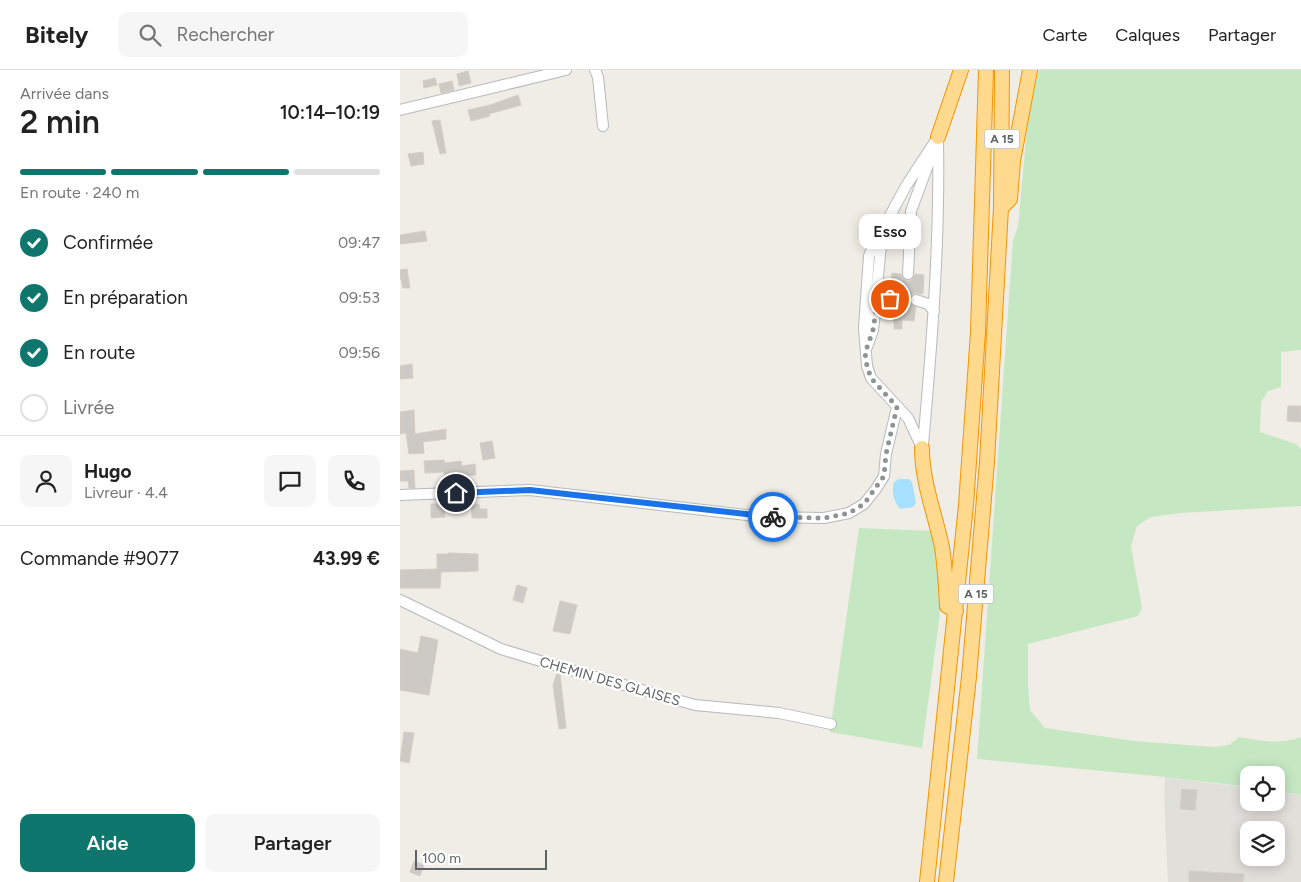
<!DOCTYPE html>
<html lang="fr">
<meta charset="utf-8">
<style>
body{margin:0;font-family:Figtree,sans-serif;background:#f6f6f6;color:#222;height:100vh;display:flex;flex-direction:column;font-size:19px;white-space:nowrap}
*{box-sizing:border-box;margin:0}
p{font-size:16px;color:#767676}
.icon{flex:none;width:28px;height:28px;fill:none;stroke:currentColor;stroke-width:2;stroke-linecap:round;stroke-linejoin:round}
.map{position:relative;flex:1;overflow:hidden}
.side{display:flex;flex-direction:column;background:#fff;width:400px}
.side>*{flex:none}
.tools{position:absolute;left:840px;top:696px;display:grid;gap:10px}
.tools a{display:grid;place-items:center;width:45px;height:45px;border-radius:10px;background:#fff;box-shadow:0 2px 12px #0003;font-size:25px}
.scale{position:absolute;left:15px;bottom:12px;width:132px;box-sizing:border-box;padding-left:5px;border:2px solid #5d6266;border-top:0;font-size:14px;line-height:18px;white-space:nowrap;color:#5d6266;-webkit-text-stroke:4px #fff;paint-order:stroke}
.pin{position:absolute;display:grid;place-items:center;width:42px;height:42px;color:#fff;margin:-21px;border:2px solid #fff;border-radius:50%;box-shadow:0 1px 5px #0007}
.courier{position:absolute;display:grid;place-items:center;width:50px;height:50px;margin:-25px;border:4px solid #1a73e8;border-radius:50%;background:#fff;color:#222;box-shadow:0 1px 6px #0007}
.bubble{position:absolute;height:35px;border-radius:10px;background:#fff;box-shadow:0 2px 12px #0003;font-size:16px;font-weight:600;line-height:35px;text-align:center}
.head em{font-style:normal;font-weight:600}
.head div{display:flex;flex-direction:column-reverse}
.head{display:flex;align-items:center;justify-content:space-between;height:85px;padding:0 20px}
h1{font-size:32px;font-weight:600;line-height:38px}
.bar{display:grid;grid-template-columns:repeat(4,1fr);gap:8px 5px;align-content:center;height:60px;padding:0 20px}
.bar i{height:6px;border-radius:4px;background:#e0e0e0}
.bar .current{background:#0f766e}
.bar p{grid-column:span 4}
.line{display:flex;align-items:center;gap:12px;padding:0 20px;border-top:1px solid #e0e0e0}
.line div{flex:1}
.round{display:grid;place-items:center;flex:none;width:52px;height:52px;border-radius:10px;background:#f6f6f6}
ol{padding:0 20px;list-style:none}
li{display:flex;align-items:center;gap:15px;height:55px}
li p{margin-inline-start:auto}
li .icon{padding:5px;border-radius:50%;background:#0f766e;color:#fff;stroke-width:4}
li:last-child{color:#767676}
li i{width:28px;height:28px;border:2px solid #e0e0e0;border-radius:50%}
.action{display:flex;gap:10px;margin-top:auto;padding:10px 20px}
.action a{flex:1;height:58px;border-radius:10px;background:#0f766e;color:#fff;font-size:20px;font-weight:600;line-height:58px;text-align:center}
.action a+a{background:#f6f6f6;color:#222}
header{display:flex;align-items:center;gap:30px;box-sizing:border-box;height:70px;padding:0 25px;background:#fff;border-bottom:1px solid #e0e0e0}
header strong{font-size:24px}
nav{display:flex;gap:28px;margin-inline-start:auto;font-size:18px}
.search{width:350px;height:45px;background:#f6f6f6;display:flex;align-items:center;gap:12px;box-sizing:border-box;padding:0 18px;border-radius:10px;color:#767676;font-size:19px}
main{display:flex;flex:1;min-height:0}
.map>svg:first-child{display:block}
</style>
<header>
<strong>Bitely</strong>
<div class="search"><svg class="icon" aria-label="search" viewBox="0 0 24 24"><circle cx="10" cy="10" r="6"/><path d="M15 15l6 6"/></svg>Rechercher</div>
<nav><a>Carte</a><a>Calques</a><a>Partager</a></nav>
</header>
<main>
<section class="side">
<div class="head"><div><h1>2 min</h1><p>Arrivée dans</p></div><em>10:14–10:19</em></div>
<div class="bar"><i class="current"></i><i class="current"></i><i class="current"></i><i></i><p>En route · 240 m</p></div>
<ol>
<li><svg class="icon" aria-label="check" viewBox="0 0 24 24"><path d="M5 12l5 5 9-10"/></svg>Confirmée<p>09:47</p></li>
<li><svg class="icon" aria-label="check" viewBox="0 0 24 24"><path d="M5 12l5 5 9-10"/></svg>En préparation<p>09:53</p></li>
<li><svg class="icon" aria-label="check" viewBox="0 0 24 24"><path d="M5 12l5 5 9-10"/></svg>En route<p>09:56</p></li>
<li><i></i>Livrée</li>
</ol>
<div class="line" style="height:90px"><a class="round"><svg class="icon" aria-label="person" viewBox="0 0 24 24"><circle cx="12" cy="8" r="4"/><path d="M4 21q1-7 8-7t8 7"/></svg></a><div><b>Hugo</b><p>Livreur · 4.4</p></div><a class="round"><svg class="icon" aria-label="chat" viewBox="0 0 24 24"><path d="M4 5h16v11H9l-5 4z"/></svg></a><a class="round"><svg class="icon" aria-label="phone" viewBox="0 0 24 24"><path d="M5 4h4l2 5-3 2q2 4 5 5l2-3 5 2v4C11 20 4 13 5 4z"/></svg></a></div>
<div class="line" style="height:65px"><div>Commande #9077</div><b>43.99 €</b></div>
<div class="action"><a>Aide</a><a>Partager</a></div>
</section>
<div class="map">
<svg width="901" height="812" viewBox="0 0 901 812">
<rect width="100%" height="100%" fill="#f0ede6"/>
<path fill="#e1dfda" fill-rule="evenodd" d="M765,707L849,718V732H876V722L901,725V812H768L764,727ZM849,760H876V788H849Z"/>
<path fill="#c5e8c2" d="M639,0H901V280L881,282V317L868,321L861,332L860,362L896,374L901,379V436L780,443L751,447L737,456L731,476L742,538L738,546L628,574V616L630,640L645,658L734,671L814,677L829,675L839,667C861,671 880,675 901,667V725L876,721V705H849V717L765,707L577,689L613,170L618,157L629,36Z
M459,458L532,461L540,513L541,536L522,678L430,662Z"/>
<path fill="#a6e0ff" d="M499,409H509L512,412L516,433L513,437L500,439C494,432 491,422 494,412Z"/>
<path fill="#cdc9c5" stroke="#d5cec4" d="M68,1L71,13L59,16L57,4Z
M35,8L37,15L24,18L23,11Z
M52,11L54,20L41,23L39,14Z
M118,25L121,35L89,44L90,46L71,51L68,40L90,35Z
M40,50L46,83L40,84L32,51Z
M23,82L24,94L11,96L8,84Z
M25,161L27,171L0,174V165Z
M7,199L10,218H3L1,209H0V200Z
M492,203L501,204L502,208L507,211L512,210L515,204L524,205L523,224L514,223L509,228L511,234L516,237L514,251L502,250V259H494V250L489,249L490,238L496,231V225L490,222L484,225L481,221L484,216L491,217Z
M12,294L13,308L0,309V296Z
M888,336H901V352L887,351Z
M14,340L15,364L46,359V369L23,372L24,383L9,384L6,363L0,364V342Z
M92,371L95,388L83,390L80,373Z
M44,390L45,393L61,391L62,396L75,394L76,405L66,406V404L45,406L44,402L25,403L24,391Z
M14,400L15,418H9L8,411H0V401Z
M31,434H44L45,447L31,448Z
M71,434H79L80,439H87V448H72Z
M48,483L78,484V501L41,502L40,518H0V500L37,499V484H48Z
M117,515L127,518L123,533L113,530Z
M160,531L177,535L170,564L153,561Z
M21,566L38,570L29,625L0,620V579L18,583Z
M157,603L160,604L166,658L159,659L153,615Z
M4,662L14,663L9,693L0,691Z
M782,719L797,720L795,740L780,739Z
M14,791L24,795L20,806L10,802Z
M789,801L844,804L843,812H789Z"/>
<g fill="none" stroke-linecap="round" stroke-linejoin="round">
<path stroke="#cbcac6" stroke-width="10" stroke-dasharray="10 5" stroke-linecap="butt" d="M490,229L507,218L508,204"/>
<defs>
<path id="minor" d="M195,0L198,7L203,56
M0,40L166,0
M508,204L511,141L532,84
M477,216L482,165
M516,230L528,234L534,241
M476,240L490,229
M467,277L473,260L477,227
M523,375C532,273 540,171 538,68
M522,378L508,348L471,308L467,296L464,258L469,186L473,177L506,116L538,67
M0,425L130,420L364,447L424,448L449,443L464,434L476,419L484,406L486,384L497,337
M0,530L101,579L160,597L295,635L379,643L431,654"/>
<path id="highway" d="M538,67L561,0
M602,137L610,129L613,91L630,0
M522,378C522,412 535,444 542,477C545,497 546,516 547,536L556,541
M527,812L566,435L578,262L586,0
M546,812L569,607L587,392L601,138L602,0"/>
</defs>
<use href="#minor" stroke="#b6b9bd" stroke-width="12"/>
<use href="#highway" stroke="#f59400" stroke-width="16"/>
<use href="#minor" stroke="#fff" stroke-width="10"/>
<use href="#highway" stroke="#ffd98d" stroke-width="14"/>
</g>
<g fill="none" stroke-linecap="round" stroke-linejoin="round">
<path stroke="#909393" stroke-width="5" stroke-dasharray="0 9" d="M373,447L424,448L449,443L464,434L484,406L486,384L497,337L471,308L467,296L465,283L473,260L476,240L490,229"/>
<path stroke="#1a73e8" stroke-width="6" d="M56,423L130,420L373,447"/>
</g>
<g text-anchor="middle" stroke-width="4.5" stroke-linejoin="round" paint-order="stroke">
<g fill="#fff" stroke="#8e9194" stroke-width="1">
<rect x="584.5" y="59.5" width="35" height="19" rx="4"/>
<rect x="558.5" y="514.5" width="35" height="19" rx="4"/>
</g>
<g font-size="12" font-weight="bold" fill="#5d6266">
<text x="602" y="73">A 15</text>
<text x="576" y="528">A 15</text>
</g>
<g font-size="14" fill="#5d6266" stroke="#fff">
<text transform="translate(210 611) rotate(16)" y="5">CHEMIN DES GLAISES</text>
</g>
</g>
</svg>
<div class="tools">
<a><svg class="icon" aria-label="locate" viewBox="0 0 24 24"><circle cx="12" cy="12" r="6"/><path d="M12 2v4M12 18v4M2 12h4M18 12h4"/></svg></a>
<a><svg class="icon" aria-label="layers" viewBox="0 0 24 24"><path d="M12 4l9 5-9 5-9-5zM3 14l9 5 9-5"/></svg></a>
</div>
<div class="scale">100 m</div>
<div class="pin" style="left:490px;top:229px;background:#ea580c"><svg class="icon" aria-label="bag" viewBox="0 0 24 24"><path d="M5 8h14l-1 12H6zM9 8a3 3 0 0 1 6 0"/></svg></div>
<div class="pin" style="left:56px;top:423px;background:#1f2937"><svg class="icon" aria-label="home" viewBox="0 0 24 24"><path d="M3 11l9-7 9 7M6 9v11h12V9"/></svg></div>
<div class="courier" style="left:373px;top:447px"><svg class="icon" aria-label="bike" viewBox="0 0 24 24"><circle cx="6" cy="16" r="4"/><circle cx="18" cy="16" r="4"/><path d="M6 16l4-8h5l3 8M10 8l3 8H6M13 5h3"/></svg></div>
<div class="bubble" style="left:459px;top:144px;width:62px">Esso</div>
</div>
</main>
